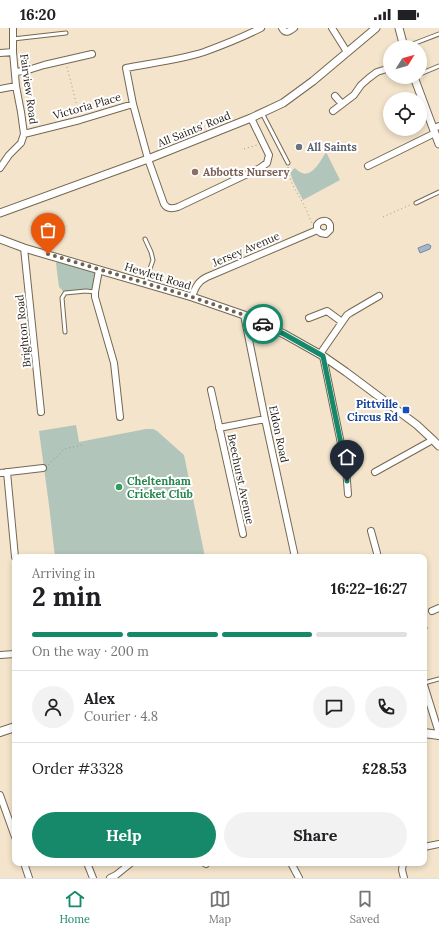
<!DOCTYPE html>
<meta charset="utf-8">
<style>
body{margin:0;font-family:Lora,serif;background:#f2f2f2;color:#202124;height:100vh;display:flex;flex-direction:column;font-size:15px;white-space:nowrap}
*{box-sizing:border-box;margin:0}
p{font-size:13px;color:#757577}
.icon{flex:none;width:22px;height:22px;fill:none;stroke:currentColor;stroke-width:2;stroke-linecap:round;stroke-linejoin:round}
.map{position:relative;flex:1;overflow:hidden}
.panel{position:absolute;left:12px;top:526px;width:415px;height:312px;display:flex;flex-direction:column;background:#fff;border-radius:8px;box-shadow:0 2px 6px #0003}
.panel>*{flex:none}
.needle{width:26px;rotate:53deg}
.tools{position:absolute;left:383px;top:12px;display:grid;gap:8px}
.tools a{display:grid;place-items:center;width:44px;height:44px;border-radius:50%;background:#fff;box-shadow:0 2px 6px #0003;font-size:20px}
.pin{position:absolute;display:grid;place-items:center;width:34px;height:34px;color:#fff;margin:-41px -17px;border-radius:50% 50% 50% 0;rotate:-45deg;box-shadow:0 0 4px #0007}
.pin .icon{rotate:45deg}
.courier{position:absolute;display:grid;place-items:center;width:40px;height:40px;margin:-20px;border:3px solid #15896a;border-radius:50%;background:#fff;color:#222;box-shadow:0 1px 5px #0007}
.overview em{font-style:normal;font-weight:800}
.overview div{display:flex;flex-direction:column-reverse}
.overview{display:flex;align-items:center;justify-content:space-between;height:68px;padding:0 20px}
h1{font-size:26px;font-weight:800;line-height:30px}
.bar{display:grid;grid-template-columns:repeat(4,1fr);gap:6px 4px;align-content:center;height:48px;padding:0 20px}
.bar i{height:5px;border-radius:3px;background:#e0e0e0}
.bar .active{background:#15896a}
.bar p{grid-column:span 4}
.line{display:flex;align-items:center;gap:10px;padding:0 20px;border-top:1px solid #e0e0e0}
.line div{flex:1}
.round{display:grid;place-items:center;flex:none;width:42px;height:42px;border-radius:21px;background:#f2f2f2}
.button{display:flex;gap:8px;margin-top:auto;padding:8px 20px}
.button a{flex:1;height:46px;border-radius:24px;background:#15896a;color:#fff;font-size:16px;font-weight:800;line-height:46px;text-align:center}
.button a+a{background:#f2f2f2;color:#202124}
.status{display:flex;justify-content:space-between;align-items:center;height:28px;padding:0 20px;background:#fff;direction:ltr}
.status svg{height:11px;fill:currentColor}
.menu{display:flex;justify-content:space-around;align-items:center;height:56px;border-top:1px solid #e0e0e0;background:#fff;font-size:11px;color:#757577}
.menu a{display:grid;justify-items:center;gap:2px}
.menu .active{color:#15896a}
.map>svg:first-child{display:block}
</style>
<div class="status"><b>16:20</b><svg viewBox="0 0 49 12"><path d="M0 12V9h3v3zM5 12V6h3v6zM10 12V3h3v9zM15 12V0h3v12zM26 1h20v11H26zM47 4h2v5h-2z"/></svg></div>
<div class="map">
<svg width="439" height="850" viewBox="0 0 439 850">
<rect width="100%" height="100%" fill="#f3e4cb"/>
<path fill="#b1c5ba" d="M326,124L340,152L303,172L293,153L290,144L295,140C309,156 320,134 326,124Z
M60,230L99,242L95,264L86,263L65,265L59,259L56,235Z
M76,397L79,414L146,401H153L157,403L184,427L205,529H55L49,477L39,403Z"/>
<path fill="#a1b7d0" stroke="#7b8998" d="M428,216L431,218L430,221L420,225L418,220Z"/>
<g fill="none" stroke-linecap="round" stroke-linejoin="round">
<defs>
<path id="service" d="M13,11L66,5
M405,19L439,6
M420,46L439,38
M262,85L288,135
M416,175L439,164
M145,255L153,232L151,224L145,211
M65,304L62,270L65,265L86,263L95,264
M424,598L425,600L424,601
M424,655L439,651"/>
<path id="minor" d="M282,0C285,6 289,4 294,0
M332,0L347,24
M0,25L13,24
M15,44L25,43L44,37L92,26
M0,61L16,58
M335,68L342,76
M333,83L354,67L361,57L369,50L377,44L390,40
M251,90L269,127L267,135L260,140L178,179C172,181 167,181 164,176L148,131L133,76L126,40C152,35 179,32 204,24C223,17 243,9 261,0
M433,100L439,98
M24,106L80,92L133,76
M368,138L435,105
M0,140L9,127L21,115L24,106L21,84L16,58L13,24V0
M24,220L41,384
M99,242L95,264V269L114,335L120,389
M192,269C195,260 198,253 207,249L315,203L317,202L321,205L326,206L330,202V197C327,191 320,192 317,197V202
M244,287L265,391L295,529
M309,290L327,283L342,294
M320,326L347,287L350,285L379,268
M323,328L346,440L348,466
M211,362L243,506
M219,400L265,391
M7,444L15,529
M375,444L429,414L432,411
M0,445L43,440
M371,503L377,525V529
M432,583L439,580
M0,627L15,626
M424,657L439,705
M0,767L15,809
M424,819L439,816
M24,835L29,850
M87,835L93,850
M204,835L206,836
M291,835L299,850
M403,835L402,842L404,850
M110,850L116,847L131,835"/>
<path id="tertiary" d="M399,0L404,19
M414,49L439,116
M0,185L148,131L251,90L283,75L313,53L376,0
M0,211L24,220L192,269L244,287L284,306L323,328L346,344L417,397L432,411L439,418"/>
<path id="secondary" d="M0,704L15,699
M424,705L439,707"/>
</defs>
<use href="#service" stroke="#756852" stroke-width="5"/>
<use href="#minor" stroke="#756852" stroke-width="8"/>
<use href="#tertiary" stroke="#756852" stroke-width="9"/>
<use href="#secondary" stroke="#756852" stroke-width="10"/>
<path stroke="#a29784" stroke-width="1" stroke-dasharray="1 3" stroke-linecap="butt" d="M67,39L79,86
M244,121L257,117
M288,139C289,154 297,164 304,177C307,183 309,189 312,195
M383,189L412,176
M48,437L64,421L82,417"/>
<use href="#service" stroke="#fff" stroke-width="3"/>
<use href="#minor" stroke="#fff" stroke-width="6"/>
<use href="#tertiary" stroke="#fff" stroke-width="7"/>
<use href="#secondary" stroke="#fff" stroke-width="8"/>
</g>
<g fill="none" stroke-linecap="round" stroke-linejoin="round">
<path stroke="#6c6354" stroke-width="4" stroke-dasharray="0 7.2" d="M48,226L192,269L244,287L263,296"/>
<path stroke="#15896a" stroke-width="5" d="M263,296L284,306L323,328L346,440L347,453"/>
</g>
<circle fill="#6b7280" stroke="#fff" stroke-width="1.5" cx="299" cy="119" r="4"/>
<circle fill="#8d6e63" stroke="#fff" stroke-width="1.5" cx="195" cy="144" r="4"/>
<rect fill="#1a4fb4" stroke="#fff" stroke-width="1.5" x="402" y="378" width="8" height="8" rx="2"/>
<circle fill="#2e9e5b" stroke="#fff" stroke-width="1.5" cx="119" cy="459" r="4"/>
<g text-anchor="middle" stroke-width="4" stroke-linejoin="round" paint-order="stroke">
<g font-size="11" fill="#231d14" stroke="#fff">
<text transform="translate(29 61) rotate(82)" y="4">Fairview Road</text>
<text transform="translate(87 78) rotate(-16)" y="4">Victoria Place</text>
<text transform="translate(194 101) rotate(-22)" y="4">All Saints' Road</text>
<text transform="translate(246 221) rotate(-23)" y="4">Jersey Avenue</text>
<text transform="translate(158 248) rotate(17)" y="4">Hewlett Road</text>
<text transform="translate(23 303) rotate(-96)" y="4">Brighton Road</text>
<text transform="translate(279 406) rotate(78)" y="4">Eldon Road</text>
<text transform="translate(241 451) rotate(78)" y="4">Beechurst Avenue</text>
</g>
<g font-size="11" font-weight="bold" fill="#5b616d" stroke="#fff" text-anchor="start">
<text x="307" y="123">All Saints</text>
</g>
<g font-size="11" font-weight="bold" fill="#785e54" stroke="#fff" text-anchor="start">
<text x="203" y="148">Abbotts Nursery</text>
</g>
<g font-size="11" font-weight="bold" fill="#164399" stroke="#fff" text-anchor="end">
<text x="398" y="380">Pittville<tspan x="398" dy="13">Circus Rd</tspan></text>
</g>
<g font-size="11" font-weight="bold" fill="#27864d" stroke="#fff" text-anchor="start">
<text x="127" y="457">Cheltenham<tspan x="127" dy="13">Cricket Club</tspan></text>
</g>
</g>
</svg>
<div class="tools">
<a><svg class="needle" viewBox="-14 -14 28 28"><path d="M0-13l5 13h-10z" fill="#e53935"/><path d="M0 13l5-13h-10z" fill="#757577"/></svg></a>
<a><svg class="icon" aria-label="locate" viewBox="0 0 24 24"><circle cx="12" cy="12" r="6"/><path d="M12 2v4M12 18v4M2 12h4M18 12h4"/></svg></a>
</div>
<div class="pin" style="left:48px;top:226px;background:#ea580c"><svg class="icon" aria-label="bag" viewBox="0 0 24 24"><path d="M5 8h14l-1 12H6zM9 8a3 3 0 0 1 6 0"/></svg></div>
<div class="pin" style="left:347px;top:453px;background:#1f2937"><svg class="icon" aria-label="home" viewBox="0 0 24 24"><path d="M3 11l9-7 9 7M6 9v11h12V9"/></svg></div>
<div class="courier" style="left:263px;top:296px"><svg class="icon" aria-label="car" viewBox="0 0 24 24"><path d="M5 17H2v-5l4-1 3-4h7l3 4 3 1v5h-3M9 17h6M6 11h13"/><circle cx="7" cy="17" r="2"/><circle cx="17" cy="17" r="2"/></svg></div>
<section class="panel">
<div class="overview"><div><h1>2 min</h1><p>Arriving in</p></div><em>16:22–16:27</em></div>
<div class="bar"><i class="active"></i><i class="active"></i><i class="active"></i><i></i><p>On the way · 200 m</p></div>
<div class="line" style="height:72px"><a class="round"><svg class="icon" aria-label="person" viewBox="0 0 24 24"><circle cx="12" cy="8" r="4"/><path d="M4 21q1-7 8-7t8 7"/></svg></a><div><b>Alex</b><p>Courier · 4.8</p></div><a class="round"><svg class="icon" aria-label="chat" viewBox="0 0 24 24"><path d="M4 5h16v11H9l-5 4z"/></svg></a><a class="round"><svg class="icon" aria-label="phone" viewBox="0 0 24 24"><path d="M5 4h4l2 5-3 2q2 4 5 5l2-3 5 2v4C11 20 4 13 5 4z"/></svg></a></div>
<div class="line" style="height:52px"><div>Order #3328</div><b>£28.53</b></div>
<div class="button"><a>Help</a><a>Share</a></div>
</section>
</div>
<nav class="menu">
<a class="active"><svg class="icon" aria-label="home" viewBox="0 0 24 24"><path d="M3 11l9-7 9 7M6 9v11h12V9"/></svg>Home</a>
<a><svg class="icon" aria-label="map" viewBox="0 0 24 24"><path d="M3 6l6-2 6 2 6-2v14l-6 2-6-2-6 2zM9 4v14M15 6v14"/></svg>Map</a>
<a><svg class="icon" aria-label="saved" viewBox="0 0 24 24"><path d="M7 4h10v16l-5-4-5 4z"/></svg>Saved</a>
</nav>
